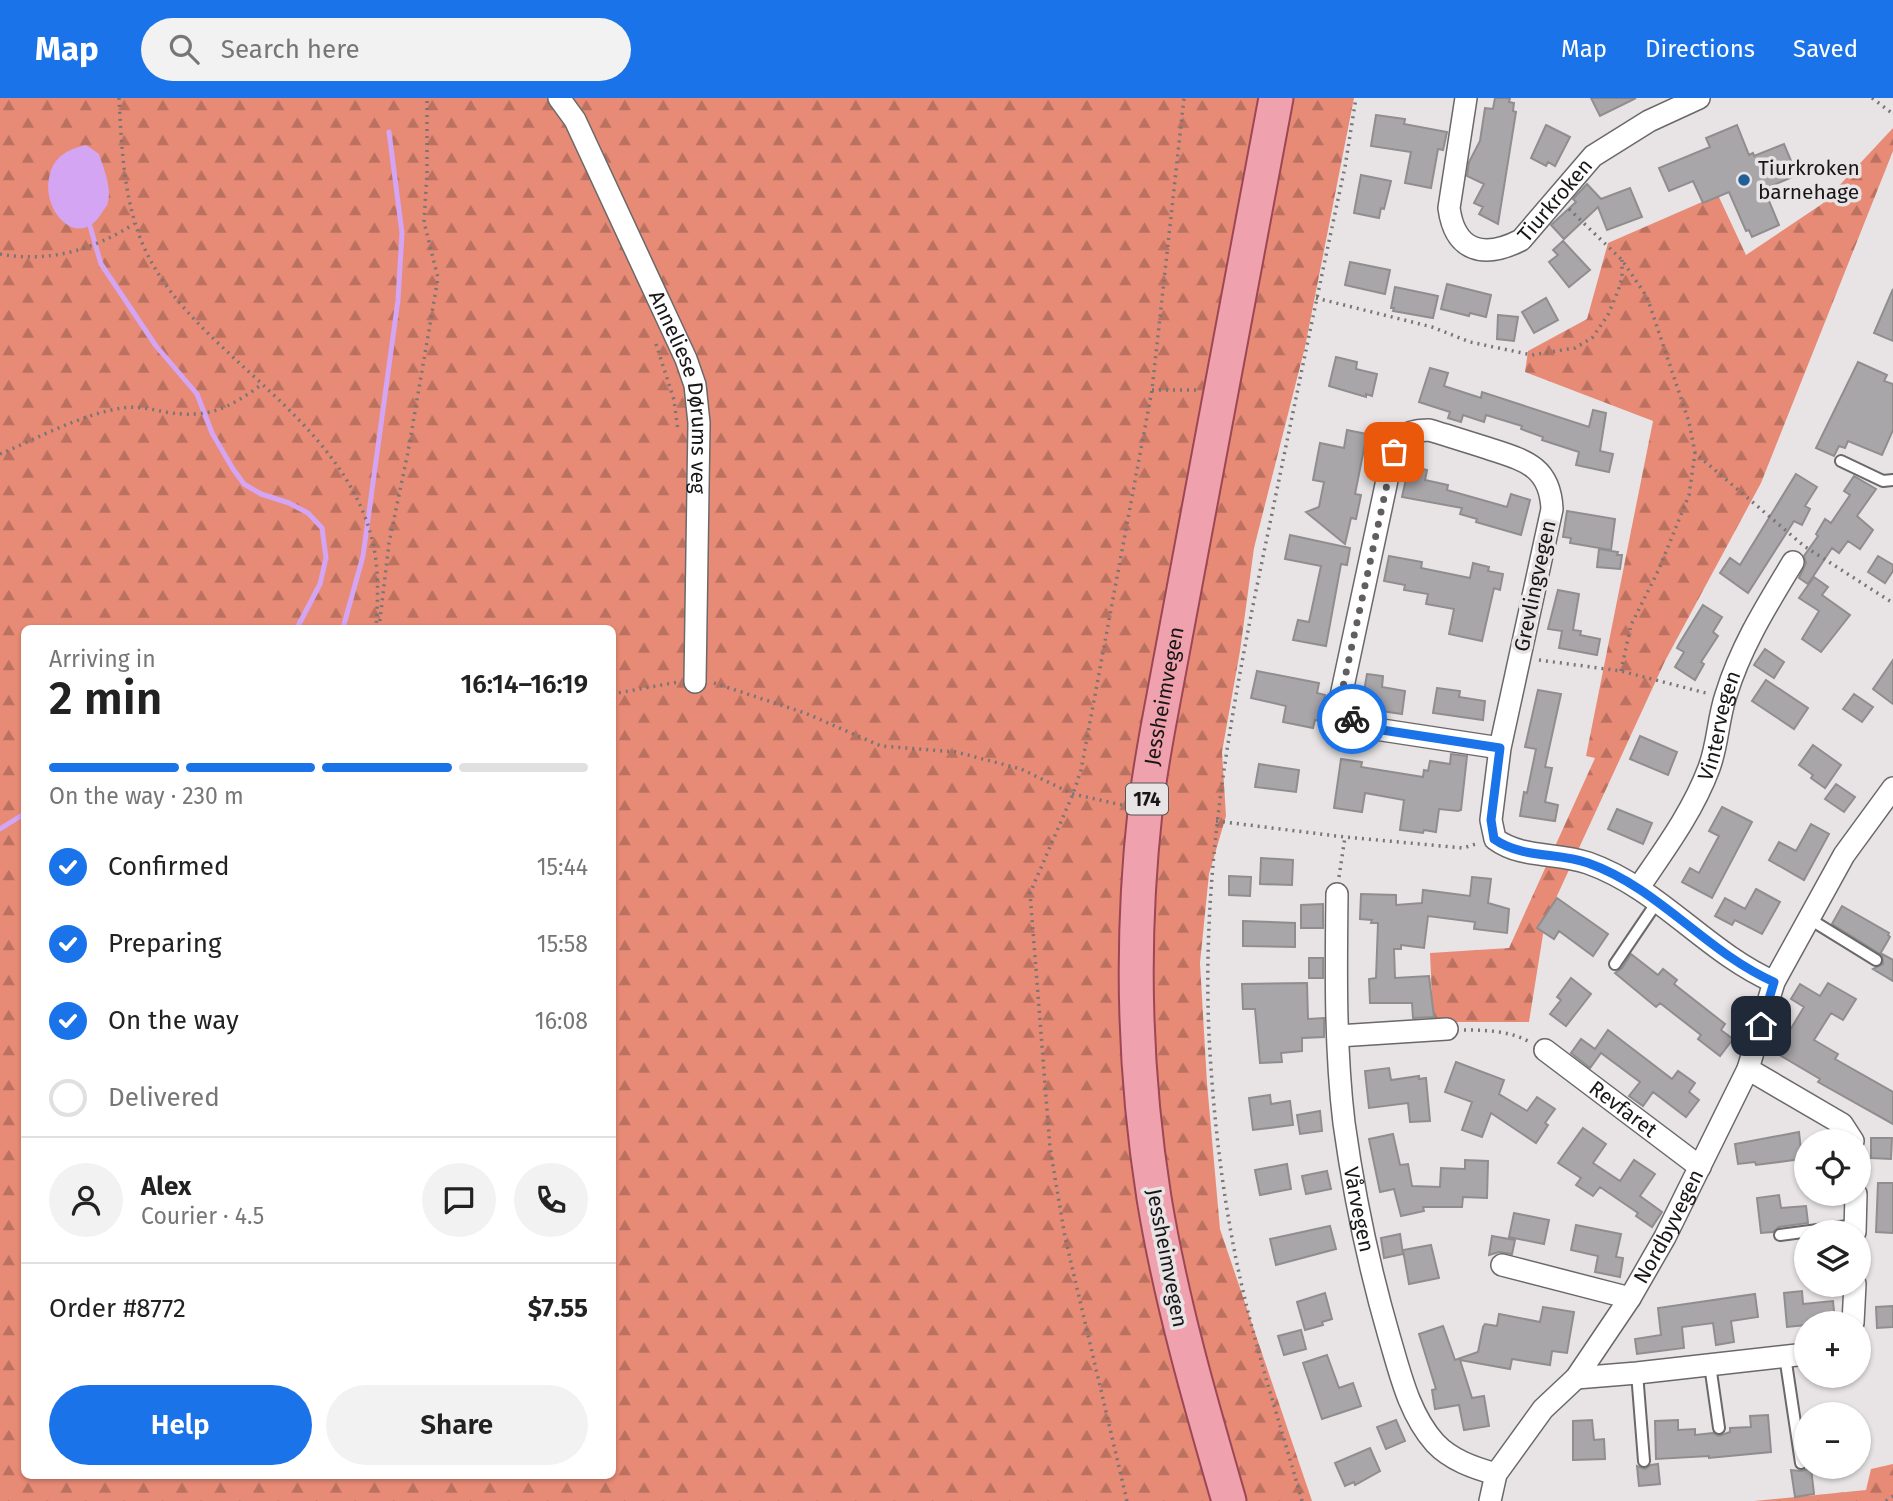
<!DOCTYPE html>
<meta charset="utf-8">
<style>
body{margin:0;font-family:"Fira Sans",sans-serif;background:#f2f2f2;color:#222;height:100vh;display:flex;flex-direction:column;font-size:26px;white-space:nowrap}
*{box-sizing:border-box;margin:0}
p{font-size:23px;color:#767676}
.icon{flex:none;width:38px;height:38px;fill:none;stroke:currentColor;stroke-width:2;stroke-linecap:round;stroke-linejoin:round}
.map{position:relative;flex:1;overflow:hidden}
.panel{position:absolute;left:21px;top:527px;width:595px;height:854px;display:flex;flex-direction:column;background:#fff;border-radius:10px;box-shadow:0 2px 5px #0004}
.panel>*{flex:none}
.buttons{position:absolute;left:1794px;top:1031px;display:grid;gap:14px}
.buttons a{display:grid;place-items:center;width:77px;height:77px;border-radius:50%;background:#fff;box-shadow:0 2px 5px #0004;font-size:35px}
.pin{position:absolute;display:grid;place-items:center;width:60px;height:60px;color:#fff;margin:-30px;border-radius:14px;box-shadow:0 4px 10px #0006}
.courier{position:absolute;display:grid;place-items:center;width:70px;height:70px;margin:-35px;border:5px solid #1a73e8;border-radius:50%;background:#fff;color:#222;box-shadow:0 2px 9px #0007}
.overview em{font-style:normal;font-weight:600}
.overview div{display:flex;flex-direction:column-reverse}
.overview{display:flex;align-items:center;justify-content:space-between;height:119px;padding:0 28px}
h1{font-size:46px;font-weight:600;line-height:52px}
.bar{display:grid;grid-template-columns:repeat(4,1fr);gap:10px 7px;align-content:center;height:84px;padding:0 28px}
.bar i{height:9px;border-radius:5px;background:#e0e0e0}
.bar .on{background:#1a73e8}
.bar p{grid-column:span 4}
.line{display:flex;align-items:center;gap:18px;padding:0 28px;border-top:2px solid #e0e0e0}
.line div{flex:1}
.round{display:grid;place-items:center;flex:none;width:74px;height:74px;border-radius:37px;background:#f2f2f2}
ol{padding:0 28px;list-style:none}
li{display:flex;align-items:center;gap:21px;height:77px}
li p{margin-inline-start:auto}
li .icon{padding:7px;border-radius:50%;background:#1a73e8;color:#fff;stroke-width:4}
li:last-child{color:#767676}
li i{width:38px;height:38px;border:4px solid #e0e0e0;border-radius:50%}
.action{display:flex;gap:14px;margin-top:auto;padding:14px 28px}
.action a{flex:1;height:80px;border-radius:42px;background:#1a73e8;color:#fff;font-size:28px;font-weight:600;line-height:80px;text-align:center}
.action a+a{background:#f2f2f2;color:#222}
header{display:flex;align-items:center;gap:42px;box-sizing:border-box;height:98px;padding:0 35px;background:#1a73e8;color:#fff}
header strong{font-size:33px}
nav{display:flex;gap:38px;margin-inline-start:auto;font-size:24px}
.search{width:490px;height:63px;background:#f2f2f2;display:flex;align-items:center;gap:18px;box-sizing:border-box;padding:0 24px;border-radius:38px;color:#767676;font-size:26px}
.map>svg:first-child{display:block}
</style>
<header>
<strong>Map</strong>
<div class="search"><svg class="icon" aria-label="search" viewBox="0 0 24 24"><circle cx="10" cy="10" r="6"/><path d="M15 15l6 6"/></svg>Search here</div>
<nav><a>Map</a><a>Directions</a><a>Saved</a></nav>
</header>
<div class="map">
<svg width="1893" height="1403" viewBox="0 0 1893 1403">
<defs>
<pattern id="forest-firs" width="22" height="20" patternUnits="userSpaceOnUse" patternTransform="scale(1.75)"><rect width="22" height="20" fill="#e88b76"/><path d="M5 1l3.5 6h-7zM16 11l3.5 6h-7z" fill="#bb7160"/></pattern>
</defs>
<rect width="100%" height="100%" fill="#e8e4e5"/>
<path fill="url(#forest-firs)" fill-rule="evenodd" d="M0,0H1354L1305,249L1254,450L1240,553L1222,654L1226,718L1209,776L1200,865L1207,985L1220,1131L1312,1403H0ZM24,530H612V1377H24Z
M1893,30V53L1761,385L1665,563L1545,824L1529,924H1433L1430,855L1509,850L1595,660L1586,658L1653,323L1525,274L1528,253L1587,221L1608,145L1718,97L1746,157L1822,106Z
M1893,1366V1403H1754L1866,1392L1871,1371Z"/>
<path fill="#d3a5f3" d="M86,47L99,56C103,69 112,89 108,104C108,107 105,110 103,113C80,154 42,115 49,80C53,59 66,52 86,47Z"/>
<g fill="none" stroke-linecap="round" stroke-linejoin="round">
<path stroke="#d3a5f3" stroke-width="5" d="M90,128L101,166L156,248L197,296L212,335L233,371L244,386L261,396L289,405L308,415L322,430L326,460L320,486L297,530
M343,530L363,458L398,202L402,135L389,34
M0,731L24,716"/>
</g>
<path fill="#a9a6a9" stroke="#908d8f" stroke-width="2" d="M1495,0H1510L1509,4L1514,5L1513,13L1516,14L1498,126L1479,116L1483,109L1474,105L1484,86L1467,78L1469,64L1480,43L1485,10L1493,11Z
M1591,0H1636L1600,18Z
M1376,17L1405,21L1404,26L1447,34L1443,52L1438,51L1431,90L1405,85L1411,54L1371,48Z
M1546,27L1570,39L1555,68L1548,64L1546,68L1531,60Z
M1737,27L1749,57L1753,55L1754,58L1784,46L1797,77L1764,91L1779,127L1752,139L1749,132L1746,133L1729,94L1703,105L1693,83L1669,93L1659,70L1710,49L1706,40Z
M1361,77L1391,83L1384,111L1381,110L1379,120L1354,115Z
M1587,86L1601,101L1630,90L1642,119L1607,132L1598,109L1564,141L1551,127L1576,104L1573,101Z
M1563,143L1590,172L1569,189L1549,164L1558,157L1553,152Z
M1350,164L1390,172L1385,196L1345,187Z
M1447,186L1491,197L1486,219L1470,215L1469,218L1441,211Z
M1395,189L1438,198L1433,220L1393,213L1394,210H1391Z
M1893,191V243L1874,235Z
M1546,200L1558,222L1534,235L1522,214Z
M1498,217L1518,219L1514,243L1497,241Z
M1336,259L1357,264L1356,271L1377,276L1372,298L1366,296V299L1329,288Z
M1858,264L1887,277L1884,283L1893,286V332L1882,357L1848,343L1845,350L1839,348L1834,358L1816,350Z
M1430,270L1448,275L1444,288L1481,300L1482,294L1589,329L1593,312L1606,315L1600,353L1613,356L1609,374L1576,367L1579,354L1542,342L1543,339L1521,331L1522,328L1486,317L1484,324L1463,317L1461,324L1448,320L1450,314L1419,304Z
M1347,332L1367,336L1355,396L1361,397L1356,421L1351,420L1345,446L1306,414L1319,409L1324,384L1313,382L1320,345L1344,350Z
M1409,368L1427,372L1425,382L1448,387L1447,392L1507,409L1511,396L1530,402L1521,437L1476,424L1477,421L1460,416L1462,410L1402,399Z
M1796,376L1817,389L1805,408L1810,411L1802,427L1794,423L1748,495L1720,475L1730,460L1740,467Z
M1854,378L1876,391L1857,418L1873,432L1860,451L1848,443L1839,455L1832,450L1808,486L1799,480L1806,465L1804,458L1818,438L1816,436L1825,421L1831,425L1850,397L1844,393Z
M1567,413L1615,421L1611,452L1570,445L1571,440L1563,439Z
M1290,437L1350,450L1347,467L1341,466L1326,548L1293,542L1298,522L1309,524L1321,468L1285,461Z
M1599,451L1618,454L1617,457H1622L1620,471L1597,469Z
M1389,458L1422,464L1421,470L1470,480L1473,465L1489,469L1488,473L1503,476L1500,492L1494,490L1482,543L1449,536L1454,511L1426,506L1428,496L1404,492L1405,487L1384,483Z
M1878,458L1893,467V473L1885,485L1868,474Z
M1814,479L1828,489L1822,497L1850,517L1821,554L1802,541L1819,513L1799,500Z
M1558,492L1579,496L1573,532L1581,533L1580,537L1600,541L1597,557L1559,550L1562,533L1548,531Z
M1703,507L1722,519L1713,534L1718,538L1701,564L1704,566L1695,582L1675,569L1684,554L1677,550L1679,546Z
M1765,551L1784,564L1774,580L1754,567Z
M1893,562V606L1873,591Z
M1257,573L1319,585L1317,595L1325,597L1320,623L1315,622L1313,630L1283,624L1286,608L1251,600Z
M1367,576L1383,578L1382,589L1405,593L1402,616L1361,610Z
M1766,582L1808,610L1794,631L1752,603Z
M1437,590L1460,593L1459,599L1485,603L1483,622L1433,615Z
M1538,592L1561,596L1545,669L1552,670L1545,704L1558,707L1555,723L1520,718L1524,694L1527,695L1536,651L1525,649Z
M1854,596L1873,609L1862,624L1843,611Z
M1640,638L1677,654L1668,677L1630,661Z
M1813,647L1841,667L1825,690L1811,680L1813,677L1799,667Z
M1451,656L1467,658L1461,712L1458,713L1439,711L1436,734L1424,732L1423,735L1400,732L1404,702L1365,695L1362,714L1334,710L1341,661L1362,664L1361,669L1423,679L1424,672L1428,673L1430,663L1450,666Z
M1259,666L1299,672L1296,694L1255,689Z
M1836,686L1855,699L1844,714L1825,701Z
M1722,709L1752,724L1712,800L1682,784L1690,770L1699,775L1719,738L1709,733Z
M1617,711L1652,725L1643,746L1608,731Z
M1811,726L1829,736L1804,782L1769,762L1779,744L1796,753Z
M1261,760L1293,762L1292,787L1260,786Z
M1229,778L1251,779L1250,798L1229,797Z
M1472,779L1491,781L1488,805L1509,811L1507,835L1474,831L1475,824L1428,818L1424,850L1401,847V851H1394L1395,880L1429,878L1434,919L1413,920L1412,905H1370L1369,881L1376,880L1378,825H1371L1372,822L1360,821L1361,796L1396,797V807L1422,805L1423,792L1470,798Z
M1756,791L1780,804L1762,836L1735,822L1732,827L1715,818L1725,800L1745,811Z
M1557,800L1608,836L1593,858L1559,833L1554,841L1537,830Z
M1323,806V830H1301V807Z
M1842,808L1889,835L1888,837L1890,839L1880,856L1832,826Z
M1243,823L1295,825V849L1243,848Z
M1631,856L1658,877L1663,871L1677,882L1674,886L1725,926L1721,932L1733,941L1720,958L1698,941L1701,937L1660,905L1656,909L1615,875L1622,870Z
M1882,856L1893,862V883L1873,871L1883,866Z
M1309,860H1323V880H1309Z
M1571,880L1591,896L1566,928L1550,916L1561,902L1557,899Z
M1307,885L1308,921L1324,920V939L1302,940V953L1281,955L1282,964L1260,965L1255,911H1243L1242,886Z
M1828,885L1856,901L1843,922L1831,915L1814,942L1838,956L1835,961L1893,994V1026L1818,984L1820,981L1776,955L1804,909L1791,901L1800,886L1820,898Z
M1608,932L1672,981L1678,973L1695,985L1689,994L1699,1002L1686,1019L1653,994L1643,1008L1629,998L1640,984L1601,955L1590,970L1571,955L1581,941L1595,951Z
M1456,964L1504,982L1499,996L1527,1013L1537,999L1555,1011L1545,1025L1548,1027L1536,1045L1491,1015L1482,1039L1462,1032L1472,1004L1445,994Z
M1389,970L1391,982L1419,978V981L1426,980L1430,1023L1410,1024L1408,1005L1369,1010L1365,973Z
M1270,997L1271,1006L1290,1003L1293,1027L1253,1032L1249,1000Z
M1320,1013L1322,1033L1300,1036L1297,1017Z
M1583,1030L1606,1046L1593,1065L1620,1083L1634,1062L1655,1076L1640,1098L1662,1114L1652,1129L1636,1118L1638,1115L1600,1089L1593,1098L1576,1087L1581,1080L1558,1065Z
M1799,1034L1802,1061L1756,1067L1755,1064L1738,1066L1735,1046Z
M1393,1036L1400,1067L1408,1066L1412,1088L1440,1089L1441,1070L1465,1071V1062L1488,1063L1487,1100L1463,1099L1462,1109H1423L1424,1113L1401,1118L1394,1091L1380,1094L1369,1041Z
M1871,1040H1892L1891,1061L1871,1060Z
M1287,1066L1291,1091L1260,1097L1255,1072Z
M1327,1073L1331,1091L1306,1096L1302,1078Z
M1878,1085H1893V1135L1876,1134Z
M1779,1097L1781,1110L1806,1108L1808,1125L1779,1129L1773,1134L1761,1135L1757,1100Z
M1514,1115L1549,1122L1544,1146L1509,1139Z
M1576,1127L1621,1136L1616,1159L1623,1160L1620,1179L1595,1174L1598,1158L1571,1152Z
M1330,1128L1336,1151L1276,1167L1270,1141Z
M1400,1136L1403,1156L1384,1160L1381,1140Z
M1492,1138L1515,1142L1512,1156L1499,1154L1489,1157Z
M1431,1147L1439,1180L1409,1186L1403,1152Z
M1802,1193L1803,1206L1833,1203L1835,1223L1806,1225V1227L1787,1229L1784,1195Z
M1325,1195L1332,1221L1322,1224L1323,1227L1305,1232L1297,1204Z
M1755,1196L1758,1219L1731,1223L1734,1244L1716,1247L1713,1225L1682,1229L1684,1250L1637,1256L1635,1241L1661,1237L1658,1210Z
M1893,1208V1229L1877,1230L1876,1209Z
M1543,1209L1574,1214L1567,1255L1552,1253L1550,1267L1512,1261L1510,1271L1460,1262L1472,1300L1484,1298L1489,1328L1464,1332L1459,1307L1435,1311L1432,1292L1436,1291L1419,1236L1443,1228L1455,1262L1478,1254L1483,1229L1485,1226L1497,1228L1499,1216L1540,1224Z
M1301,1232L1306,1251L1284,1257L1278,1238Z
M1327,1257L1339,1290L1353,1285L1361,1308L1322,1321L1303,1265Z
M1768,1317L1771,1354L1709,1360V1358L1656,1361L1655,1323L1678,1322V1332L1695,1331V1337L1713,1335L1719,1338L1730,1334V1330L1751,1329L1750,1318Z
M1396,1322L1405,1343L1386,1351L1377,1329Z
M1592,1322L1594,1342L1604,1341L1605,1361L1573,1362V1323Z
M1370,1350L1380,1373L1355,1387L1354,1384L1345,1388L1335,1365Z
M1658,1366L1660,1386L1639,1388L1637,1368L1645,1371L1651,1367Z
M1811,1370L1814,1396L1795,1399L1791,1372L1801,1373Z"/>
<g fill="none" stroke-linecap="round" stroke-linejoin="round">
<defs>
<path id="lane" d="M1841,363L1883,383L1893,382
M1808,820L1876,862
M1615,866L1657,804
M1780,1137L1855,1127
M1785,1258L1801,1365
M1710,1267L1719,1330
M1637,1275L1644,1363"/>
<g id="street">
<path id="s1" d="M559,0L575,22L686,261L695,287L699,325L695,584"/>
<path id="s2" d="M1466,0L1449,110C1455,154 1484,161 1521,142L1593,58L1649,23L1699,0"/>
<path d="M1500,650L1369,630C1352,623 1347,615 1341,598L1393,354C1403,334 1408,333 1429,332C1449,338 1468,344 1487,350C1523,362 1550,367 1552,411L1500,650L1491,722L1495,741C1522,761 1557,754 1588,765C1659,790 1706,854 1774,884"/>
<path id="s3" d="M1639,789C1665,751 1693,713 1709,670C1718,646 1718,620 1726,597C1741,548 1767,507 1793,464"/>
<path id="s4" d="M1337,796C1336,872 1335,950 1344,1025C1354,1097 1369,1169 1389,1238C1400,1275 1409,1316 1435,1345C1451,1362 1474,1370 1496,1376"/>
<path d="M1338,938L1447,931"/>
<path id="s5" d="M1545,952L1700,1069"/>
<path d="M1748,971L1842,1026L1853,1043"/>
<path d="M1855,1134L1856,1096"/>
<path d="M1502,1167L1630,1200"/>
<path d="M1853,1225L1855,1186"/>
<path d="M1576,1280L1637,1275L1806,1256"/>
<path id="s6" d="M1490,1403L1496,1376L1543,1311L1576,1280L1630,1200L1665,1139L1748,971L1774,884L1844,757L1893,690"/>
</g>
<g id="primary">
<path id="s7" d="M1229,1403C1200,1303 1171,1203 1154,1100C1134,973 1131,841 1145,714C1148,686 1153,658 1158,630L1276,0"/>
</g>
</defs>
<use href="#lane" stroke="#6b6869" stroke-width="14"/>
<use href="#street" stroke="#6b6869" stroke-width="24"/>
<use href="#primary" stroke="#9d4755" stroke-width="37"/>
<path stroke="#787576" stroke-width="3.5" stroke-dasharray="2 5" stroke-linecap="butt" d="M119,0C122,55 124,116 152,165C173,203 204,232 235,261C291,313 355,367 373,445C379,472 378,503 376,530
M1872,0L1893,16
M1569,111L1622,162L1647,199L1689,324L1695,355L1804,448L1893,505
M0,156C49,165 93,152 134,126
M1316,200L1432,229L1470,244L1532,257L1575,250L1592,240L1608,217L1618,193L1622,180V162
M656,246L674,302L678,333
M1152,292H1196
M0,356C38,340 82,316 122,310C136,308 152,311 165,314C207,321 228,311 261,287
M379,530L389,445L408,354L438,180L424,124L427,75V0
M1539,562L1621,573L1706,595
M1621,573L1631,527L1659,471L1689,397L1695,355
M714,585L805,615L881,648L956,654L1021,671L1073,696L1122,707
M612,596L678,584
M1216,723L1345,739L1463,750L1479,745
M1339,779L1345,739
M1464,932C1486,932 1509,933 1528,943
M1127,1403L1065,1139L1050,1050L1030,795L1073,696L1081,672L1152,292L1184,0
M1302,1403C1286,1346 1268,1290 1253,1233C1230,1148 1217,1058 1211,970C1197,784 1231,611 1269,430C1294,309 1319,189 1345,69L1356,0
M1886,1403L1893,1398"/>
<use href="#lane" stroke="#fff" stroke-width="10"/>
<use href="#street" stroke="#fff" stroke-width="21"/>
<use href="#primary" stroke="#efa1ad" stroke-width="33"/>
</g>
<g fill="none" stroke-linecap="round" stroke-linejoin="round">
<path stroke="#615e5f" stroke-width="7" stroke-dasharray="0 12.6" d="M1352,621L1347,615L1341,598L1394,354"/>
<path stroke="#1a73e8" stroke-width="9" d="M1352,621L1369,630L1500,650L1491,722L1494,741C1523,761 1557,754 1588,765C1659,790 1706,854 1774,884L1761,928"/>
</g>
<circle fill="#225f96" stroke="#e8e4e5" stroke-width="2.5" cx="1744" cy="82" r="7"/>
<g text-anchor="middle" stroke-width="7" stroke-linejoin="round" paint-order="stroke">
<rect fill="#e8e4e5" stroke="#565455" stroke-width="2" x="1126" y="685.5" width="42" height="31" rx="5"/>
<g font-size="19" font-weight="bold" fill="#181617">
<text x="1147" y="708">174</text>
</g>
<g font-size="21" fill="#181617" stroke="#e8e4e5" text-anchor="start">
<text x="1758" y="77">Tiurkroken<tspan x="1758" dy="24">barnehage</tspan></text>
</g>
<g font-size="21" fill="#181617" stroke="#e8e4e5">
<text dy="7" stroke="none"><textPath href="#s2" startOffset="262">Tiurkroken</textPath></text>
<text dy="7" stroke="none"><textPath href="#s1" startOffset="322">Anneliese Dørums veg</textPath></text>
<text transform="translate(1535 488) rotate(-78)" y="7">Grevlingvegen</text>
<text dy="7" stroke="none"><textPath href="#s7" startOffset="817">Jessheimvegen</textPath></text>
<text dy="7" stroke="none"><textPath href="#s3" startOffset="182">Vintervegen</textPath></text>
<text dy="7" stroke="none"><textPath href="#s5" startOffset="98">Revfaret</textPath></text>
<text dy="7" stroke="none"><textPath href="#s4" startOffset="317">Vårvegen</textPath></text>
<text dy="7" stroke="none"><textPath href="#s6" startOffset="331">Nordbyvegen</textPath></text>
<text transform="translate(1167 1160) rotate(79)" y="7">Jessheimvegen</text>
</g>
</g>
</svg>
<div class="buttons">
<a><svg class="icon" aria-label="locate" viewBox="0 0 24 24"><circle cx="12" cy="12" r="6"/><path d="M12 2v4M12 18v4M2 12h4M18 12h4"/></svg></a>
<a><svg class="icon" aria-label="layers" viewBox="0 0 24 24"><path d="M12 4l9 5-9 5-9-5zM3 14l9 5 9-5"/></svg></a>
<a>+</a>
<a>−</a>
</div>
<div class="pin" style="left:1394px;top:354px;background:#ea580c"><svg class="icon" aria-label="bag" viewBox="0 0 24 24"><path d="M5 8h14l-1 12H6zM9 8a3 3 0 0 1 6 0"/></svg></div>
<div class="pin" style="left:1761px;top:928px;background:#1f2937"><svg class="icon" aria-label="home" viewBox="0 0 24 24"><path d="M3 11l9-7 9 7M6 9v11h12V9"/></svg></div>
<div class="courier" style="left:1352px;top:621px"><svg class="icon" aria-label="bike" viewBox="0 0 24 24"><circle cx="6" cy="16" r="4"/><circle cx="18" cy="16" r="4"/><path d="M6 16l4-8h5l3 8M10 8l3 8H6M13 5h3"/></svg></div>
<section class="panel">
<div class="overview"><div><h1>2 min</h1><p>Arriving in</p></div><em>16:14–16:19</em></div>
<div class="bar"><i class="on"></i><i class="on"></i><i class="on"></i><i></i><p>On the way · 230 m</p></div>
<ol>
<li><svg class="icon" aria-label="check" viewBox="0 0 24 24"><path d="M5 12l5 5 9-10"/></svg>Confirmed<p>15:44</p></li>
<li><svg class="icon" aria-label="check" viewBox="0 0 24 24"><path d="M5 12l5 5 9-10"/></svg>Preparing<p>15:58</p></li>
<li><svg class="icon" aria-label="check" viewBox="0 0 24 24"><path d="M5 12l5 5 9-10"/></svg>On the way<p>16:08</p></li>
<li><i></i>Delivered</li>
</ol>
<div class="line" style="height:126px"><a class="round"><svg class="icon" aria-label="person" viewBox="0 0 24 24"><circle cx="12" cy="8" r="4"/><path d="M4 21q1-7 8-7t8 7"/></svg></a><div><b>Alex</b><p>Courier · 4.5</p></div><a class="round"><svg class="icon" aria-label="chat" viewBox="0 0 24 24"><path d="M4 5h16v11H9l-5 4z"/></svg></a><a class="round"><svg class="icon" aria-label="phone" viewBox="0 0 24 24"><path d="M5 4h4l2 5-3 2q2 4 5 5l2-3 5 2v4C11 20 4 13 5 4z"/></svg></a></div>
<div class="line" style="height:91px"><div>Order #8772</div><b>$7.55</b></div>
<div class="action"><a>Help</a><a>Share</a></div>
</section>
</div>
